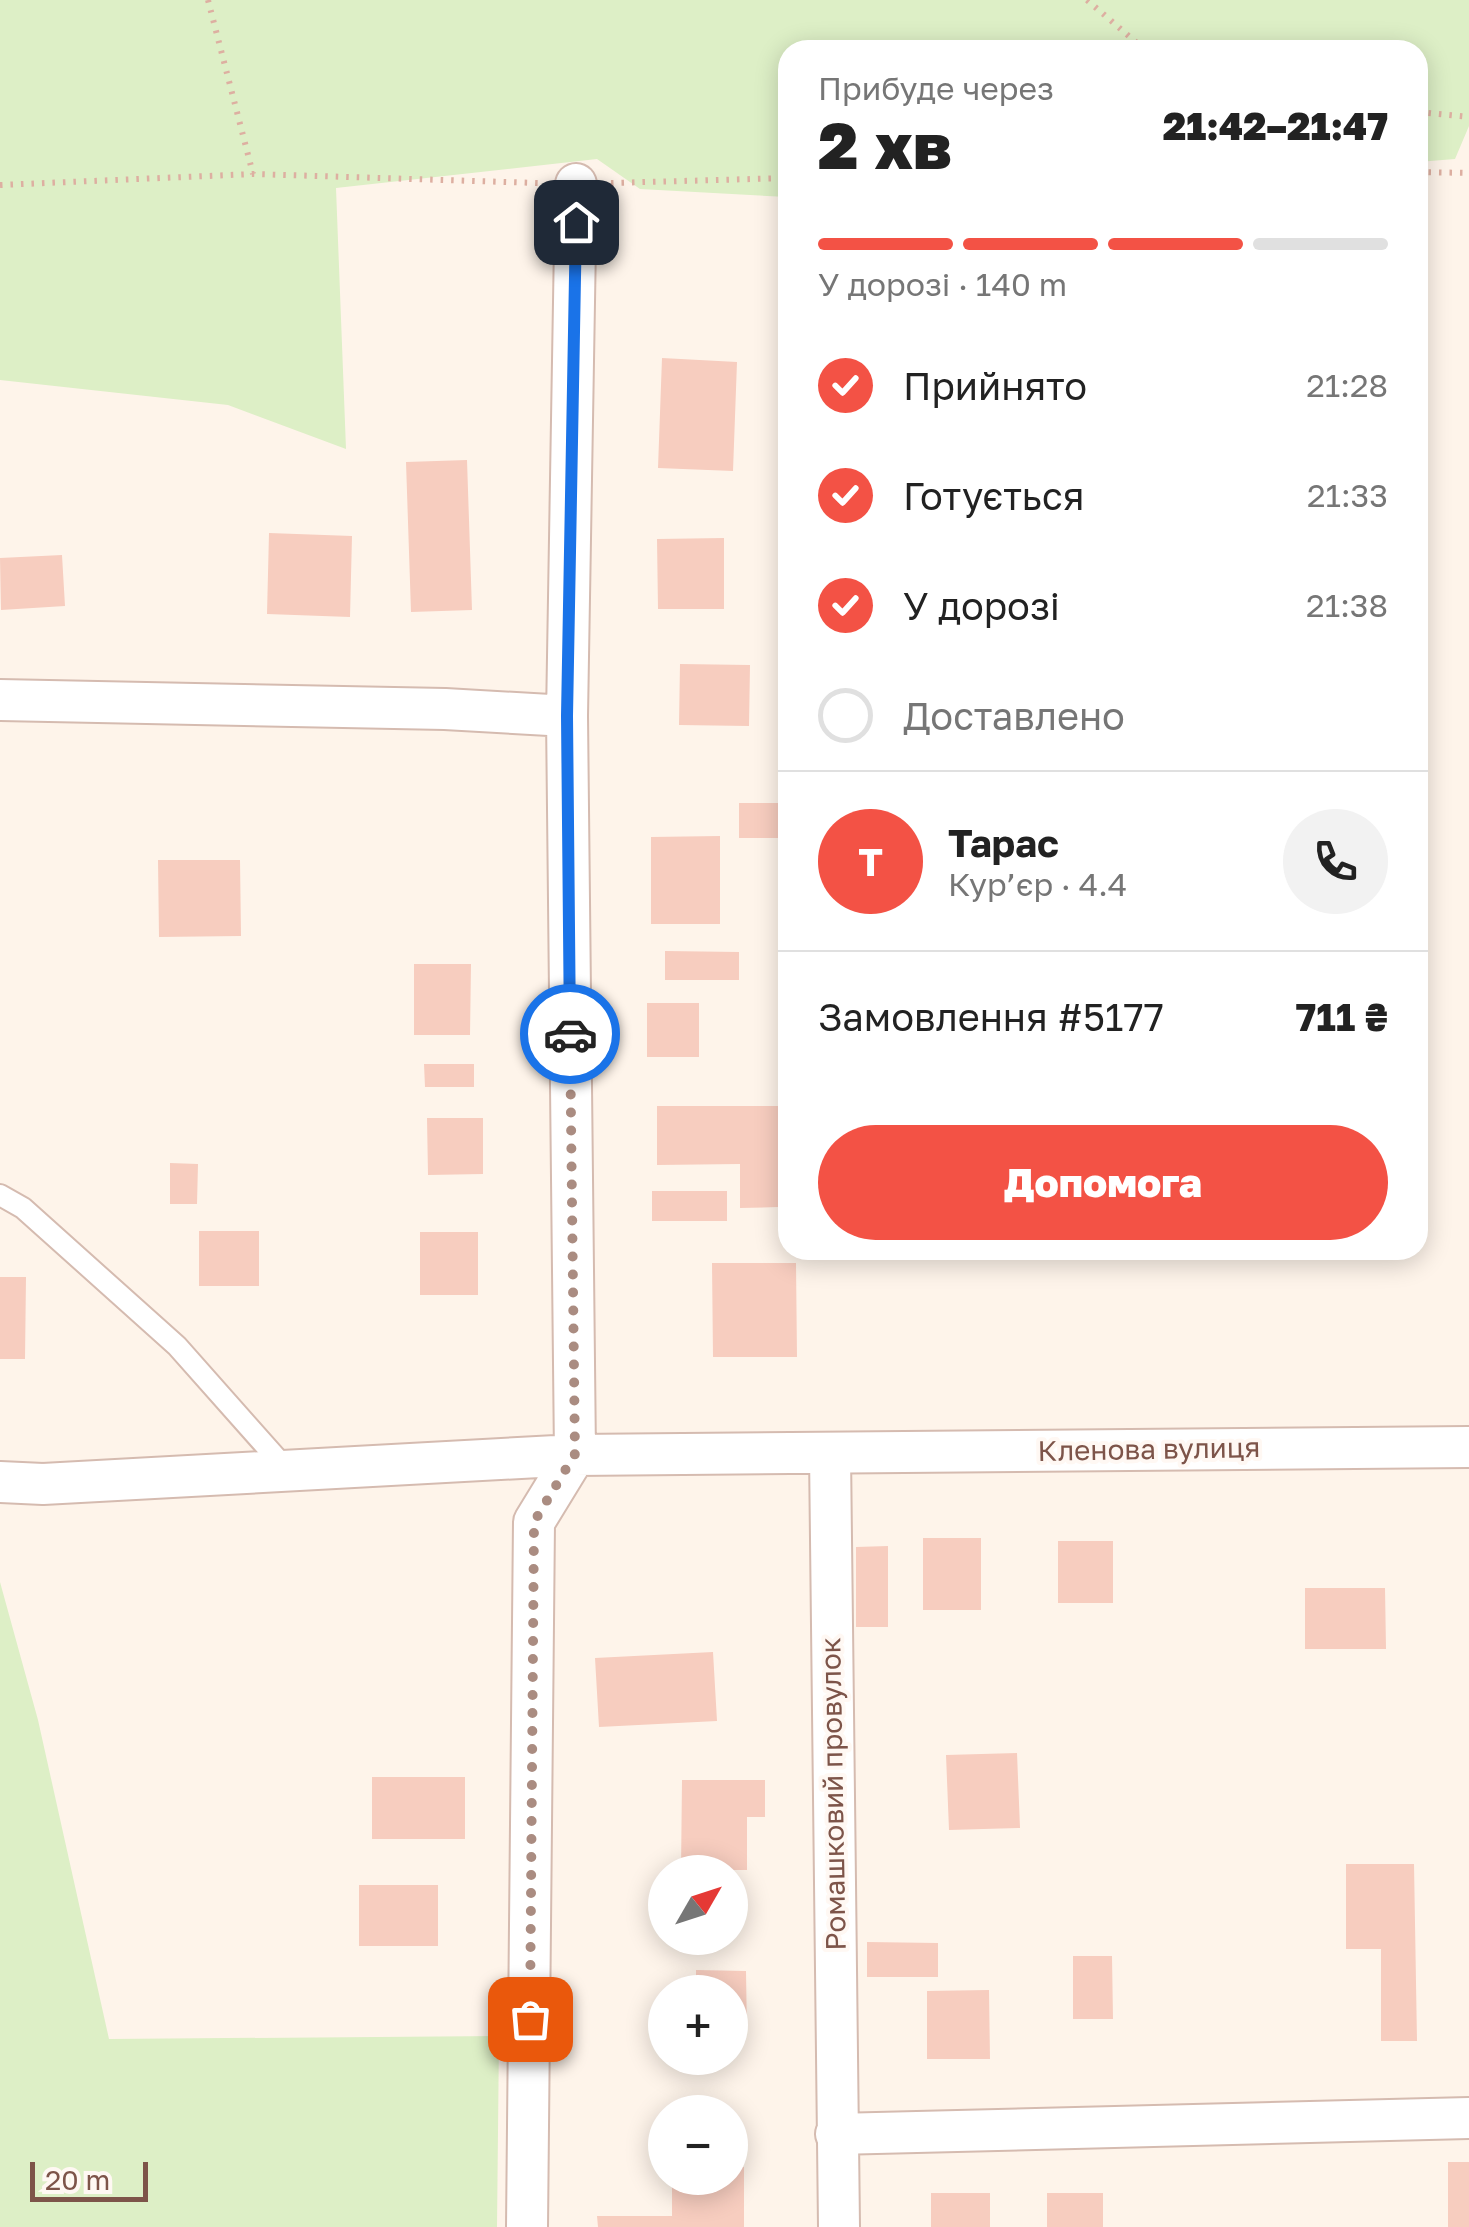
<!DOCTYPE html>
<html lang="uk">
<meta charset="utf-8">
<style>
body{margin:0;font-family:"Golos Text",sans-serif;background:#f2f2f2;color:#222;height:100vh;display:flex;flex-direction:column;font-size:38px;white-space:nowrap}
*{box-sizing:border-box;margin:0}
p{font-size:32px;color:#767676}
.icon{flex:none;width:55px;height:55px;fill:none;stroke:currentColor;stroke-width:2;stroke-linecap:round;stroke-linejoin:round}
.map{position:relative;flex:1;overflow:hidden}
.panel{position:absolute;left:778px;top:40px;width:650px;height:1220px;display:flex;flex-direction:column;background:#fff;border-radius:30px;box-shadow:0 5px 25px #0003}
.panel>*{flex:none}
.needle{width:65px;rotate:51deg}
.controls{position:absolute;left:648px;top:1855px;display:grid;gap:20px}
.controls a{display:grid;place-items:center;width:100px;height:100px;border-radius:50%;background:#fff;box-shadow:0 5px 25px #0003;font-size:50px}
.scale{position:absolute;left:30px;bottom:25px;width:118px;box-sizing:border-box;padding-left:10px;border:5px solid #7d5449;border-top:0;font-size:28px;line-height:35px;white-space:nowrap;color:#7d5449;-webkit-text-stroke:8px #fff8f3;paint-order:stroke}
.pin{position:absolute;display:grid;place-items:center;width:85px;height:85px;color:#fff;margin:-42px;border-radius:20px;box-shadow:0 5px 15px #0006}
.courier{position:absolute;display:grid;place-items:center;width:100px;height:100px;margin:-50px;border:8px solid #1a73e8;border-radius:50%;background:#fff;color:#222;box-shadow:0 2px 12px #0007}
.headline em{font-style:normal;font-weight:800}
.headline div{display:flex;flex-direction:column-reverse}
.headline{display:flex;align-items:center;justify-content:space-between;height:170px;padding:0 40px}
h1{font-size:65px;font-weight:800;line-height:75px}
.bar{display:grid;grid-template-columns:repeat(4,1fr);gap:15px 10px;align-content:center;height:120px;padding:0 40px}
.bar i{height:12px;border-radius:8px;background:#e0e0e0}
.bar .on{background:#f35245}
.bar p{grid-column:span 4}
.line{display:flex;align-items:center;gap:25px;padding:0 40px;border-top:2px solid #e0e0e0}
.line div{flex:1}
.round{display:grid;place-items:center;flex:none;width:105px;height:105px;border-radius:52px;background:#f2f2f2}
ol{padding:0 40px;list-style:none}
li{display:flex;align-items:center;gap:30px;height:110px}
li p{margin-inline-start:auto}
li .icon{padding:10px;border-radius:50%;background:#f35245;color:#fff;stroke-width:4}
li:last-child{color:#767676}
li i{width:55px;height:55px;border:5px solid #e0e0e0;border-radius:50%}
.cta{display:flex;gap:20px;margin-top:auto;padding:20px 40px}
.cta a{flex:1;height:115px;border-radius:60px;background:#f35245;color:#fff;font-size:40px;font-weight:800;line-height:115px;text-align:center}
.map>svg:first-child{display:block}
</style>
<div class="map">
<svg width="1469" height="2227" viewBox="0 0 1469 2227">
<rect width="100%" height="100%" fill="#fef4ea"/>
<path fill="#ddefc6" d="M0,0H1469V126L1455,159L1418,162V50H788L787,197L640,189L597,159L336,188L346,449L228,405L0,380Z
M0,1582L38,1720L109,2039L499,2036L497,2227H0Z"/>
<path fill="#f7cdbf" d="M662,358L737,362L733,471L658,468Z
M467,460L472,610L411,612L406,462Z
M269,533L352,536L350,617L267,614Z
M724,538V609H658L657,539Z
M62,555L65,606L1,610L0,558Z
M680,664L750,665L749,726L679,725Z
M739,803H788V838H739Z
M720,836V924H651V837Z
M158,860H240L241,936L159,937Z
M665,951L739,952V980H665Z
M414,964H471L470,1035H414Z
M647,1003H699V1057H647Z
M424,1064H474V1087H425Z
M657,1106H779V1207L740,1208V1164L657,1165Z
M427,1118H483V1174L428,1175Z
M170,1163L198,1164L197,1204H170Z
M652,1191H727V1221H652Z
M199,1231H259V1286H199Z
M420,1232H478V1295H420Z
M712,1263H796L797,1357H713Z
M0,1277H26L25,1359H0Z
M923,1538H981V1610H923Z
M1058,1541H1113V1603H1058Z
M888,1546V1627H856V1547Z
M1305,1588H1385L1386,1649H1305Z
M713,1652L717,1721L599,1727L595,1658Z
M1017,1753L1020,1828L949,1830L946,1755Z
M372,1777H465V1839H372Z
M682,1780H765V1817H747V1870H681Z
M1346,1864H1414L1417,2041H1381V1949H1346Z
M359,1885H438V1946H359Z
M867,1942L938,1943V1977H867Z
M1073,1956H1112L1113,2019H1073Z
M696,1970L746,1971L747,2034H730V1992H696Z
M989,1990L990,2059H927V1991Z
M1448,2162H1469V2227H1448Z
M730,2167H744V2227H598L597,2216H672V2178H730Z
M931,2193H990V2227H931Z
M1047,2193H1103V2227H1047Z"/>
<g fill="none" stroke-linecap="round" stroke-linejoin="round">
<defs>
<path id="lane" d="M0,1195L23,1208L177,1346L287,1470"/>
<path id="street" d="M0,700L445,709L567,716
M830,1453L839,2227
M0,1482L43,1484L575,1455L1469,1447
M836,2134L1469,2118
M527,2227L534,1522L575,1455L567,716L576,184"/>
</defs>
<use href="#lane" stroke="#d5bbb0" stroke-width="24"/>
<use href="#street" stroke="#d5bbb0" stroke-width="44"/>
<path stroke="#ddafa1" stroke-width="6" stroke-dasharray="2.5 8" stroke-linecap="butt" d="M208,0L253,174
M1087,0L1145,50
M1418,112L1469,117
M1418,172L1469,173
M611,183L788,178
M0,185L253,174L538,183"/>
<use href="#lane" stroke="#fff" stroke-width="20"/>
<use href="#street" stroke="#fff" stroke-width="40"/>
</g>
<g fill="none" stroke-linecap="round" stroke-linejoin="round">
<path stroke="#aa8c81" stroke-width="10" stroke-dasharray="0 18" d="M530,2019L534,1522L575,1454L570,1034"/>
<path stroke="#1a73e8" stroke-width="12" d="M570,1034L567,716L576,222"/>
</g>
<g text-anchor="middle" stroke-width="8" stroke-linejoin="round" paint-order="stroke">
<g font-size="28" fill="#7d5449" stroke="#fff8f3">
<text transform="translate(1149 1449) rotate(-1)" y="10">Кленова вулиця</text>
<text transform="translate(833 1794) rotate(-91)" y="10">Ромашковий провулок</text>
</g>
</g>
</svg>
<div class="controls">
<a><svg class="needle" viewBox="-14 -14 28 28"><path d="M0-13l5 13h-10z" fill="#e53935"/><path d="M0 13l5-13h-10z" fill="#767676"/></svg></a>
<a>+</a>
<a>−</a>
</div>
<div class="scale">20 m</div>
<div class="pin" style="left:530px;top:2019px;background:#ea580c"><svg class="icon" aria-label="bag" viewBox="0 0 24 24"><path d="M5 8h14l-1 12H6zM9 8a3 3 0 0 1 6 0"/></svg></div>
<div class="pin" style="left:576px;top:222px;background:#1f2937"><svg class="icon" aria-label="home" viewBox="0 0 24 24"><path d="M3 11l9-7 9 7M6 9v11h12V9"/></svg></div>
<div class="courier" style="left:570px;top:1034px"><svg class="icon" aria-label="car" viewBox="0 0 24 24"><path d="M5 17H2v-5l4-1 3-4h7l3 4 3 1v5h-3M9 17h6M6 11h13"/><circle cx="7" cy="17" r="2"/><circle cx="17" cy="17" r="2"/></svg></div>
<section class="panel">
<div class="headline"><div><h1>2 хв</h1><p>Прибуде через</p></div><em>21:42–21:47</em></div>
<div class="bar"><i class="on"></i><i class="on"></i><i class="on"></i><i></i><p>У дорозі · 140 m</p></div>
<ol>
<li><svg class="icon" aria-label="check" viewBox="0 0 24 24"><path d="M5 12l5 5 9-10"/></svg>Прийнято<p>21:28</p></li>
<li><svg class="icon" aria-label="check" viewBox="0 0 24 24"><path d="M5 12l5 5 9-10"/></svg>Готується<p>21:33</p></li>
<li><svg class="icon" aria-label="check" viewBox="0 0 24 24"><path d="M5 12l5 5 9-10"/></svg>У дорозі<p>21:38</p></li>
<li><i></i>Доставлено</li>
</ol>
<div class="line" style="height:180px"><b class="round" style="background:#f35245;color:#fff">Т</b><div><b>Тарас</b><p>Кур’єр · 4.4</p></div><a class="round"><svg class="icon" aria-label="phone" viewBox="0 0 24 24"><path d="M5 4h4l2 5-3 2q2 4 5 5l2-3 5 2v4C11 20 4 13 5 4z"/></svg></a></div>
<div class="line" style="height:130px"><div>Замовлення #5177</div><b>711 ₴</b></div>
<div class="cta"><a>Допомога</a></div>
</section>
</div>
